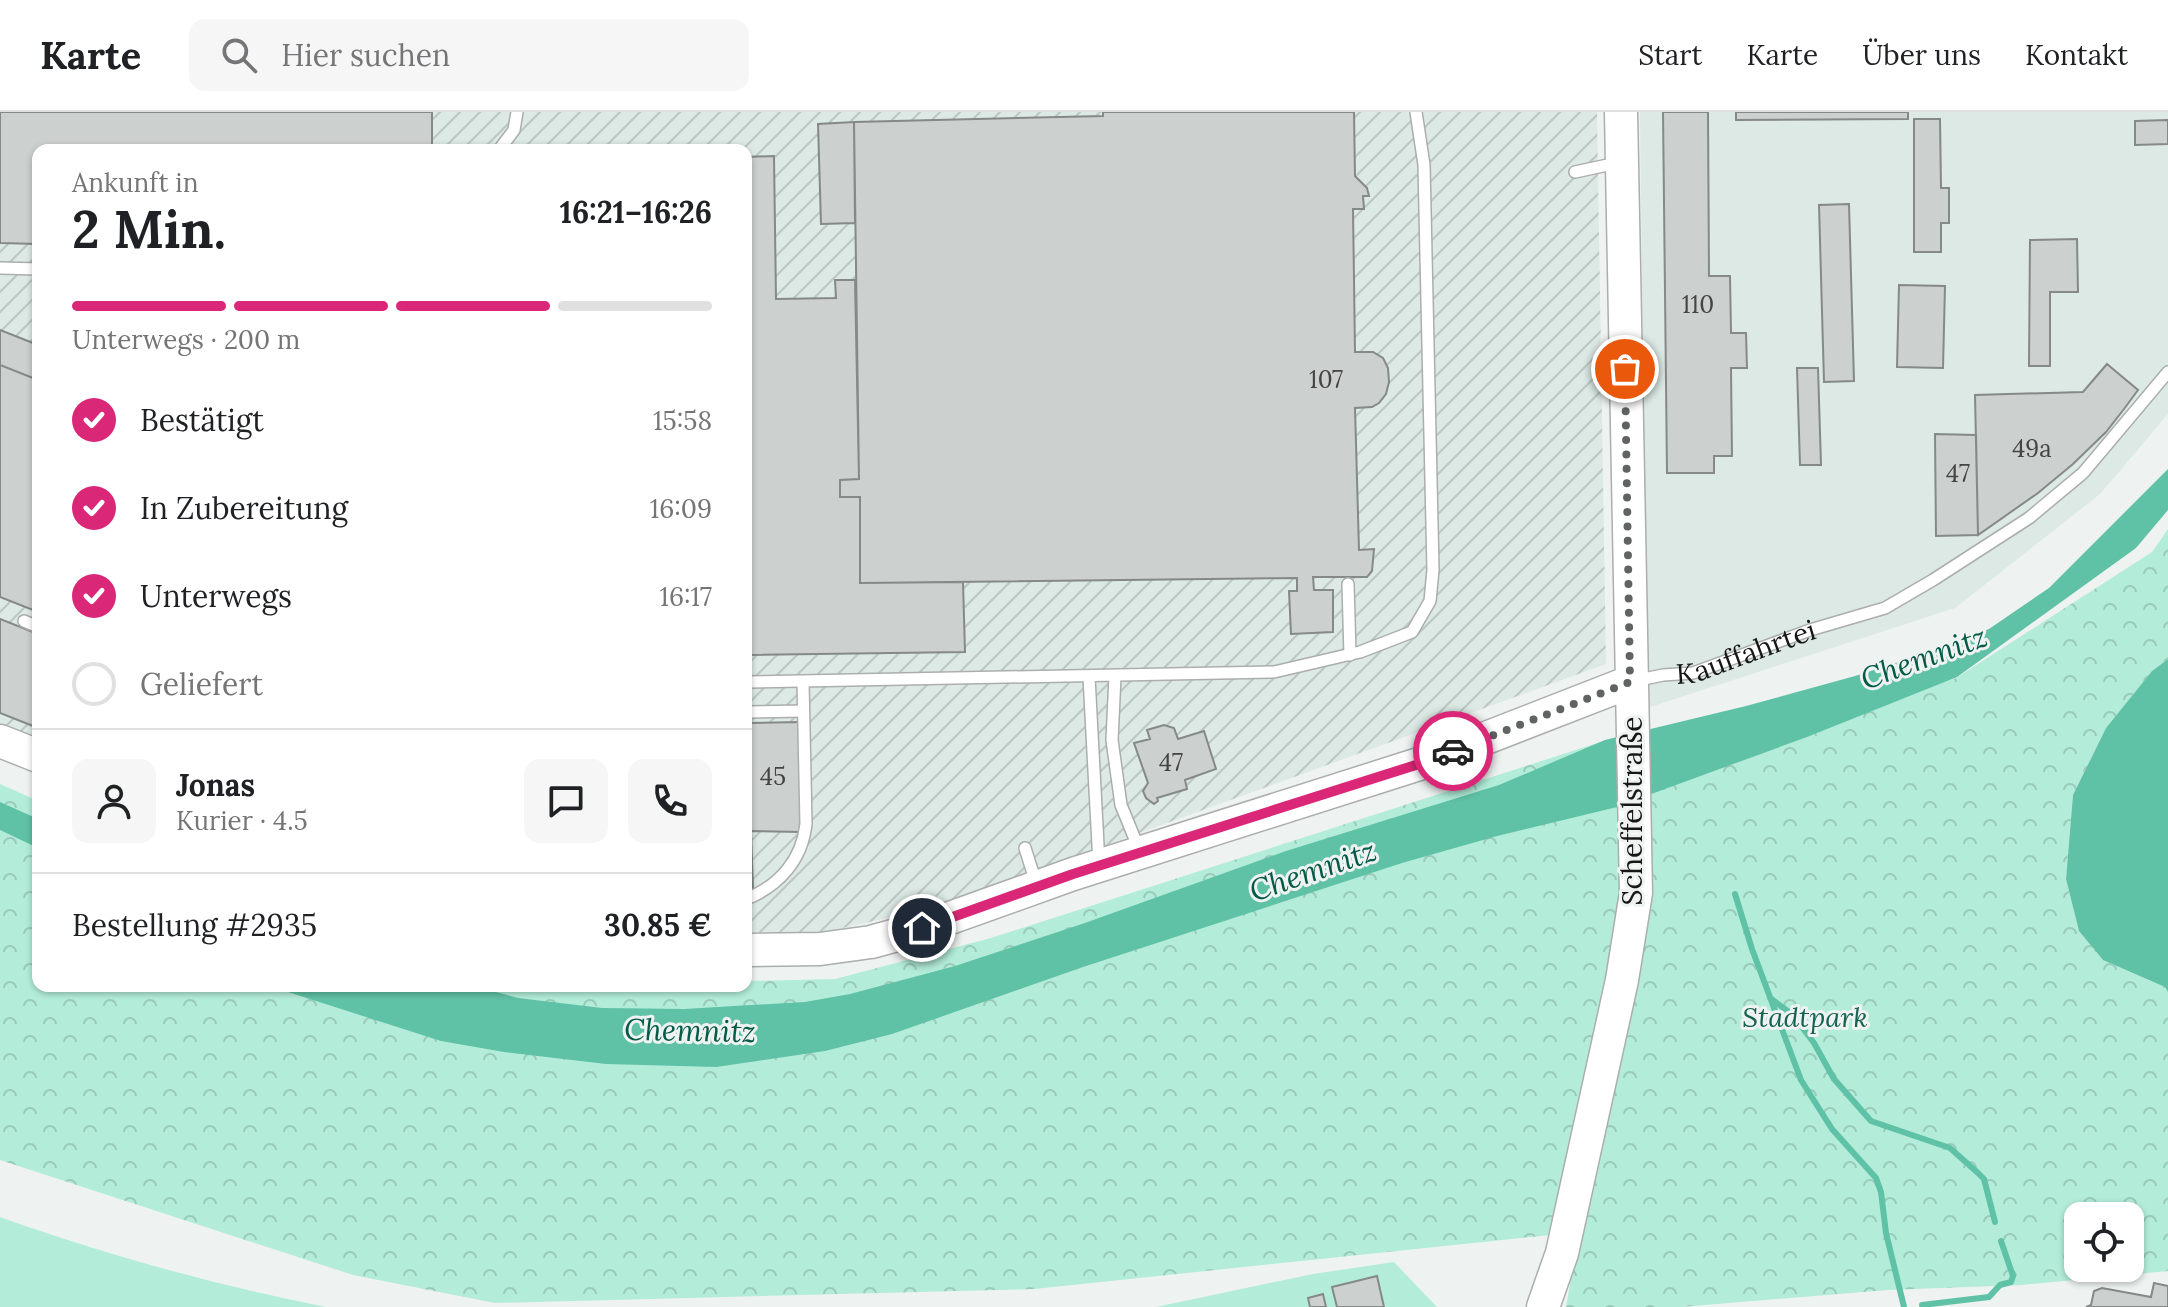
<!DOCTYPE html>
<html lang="de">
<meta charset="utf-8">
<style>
body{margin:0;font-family:Lora,serif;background:#f6f6f6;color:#202124;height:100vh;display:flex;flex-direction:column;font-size:30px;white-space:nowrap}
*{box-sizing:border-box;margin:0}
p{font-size:26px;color:#757577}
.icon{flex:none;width:44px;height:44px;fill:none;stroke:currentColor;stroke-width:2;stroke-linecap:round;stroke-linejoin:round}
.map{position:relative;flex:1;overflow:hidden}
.drawer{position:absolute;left:32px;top:32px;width:720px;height:848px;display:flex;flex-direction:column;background:#fff;border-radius:16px;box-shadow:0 2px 6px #0004}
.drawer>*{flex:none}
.buttons{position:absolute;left:2064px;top:1090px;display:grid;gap:16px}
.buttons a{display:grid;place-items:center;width:80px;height:80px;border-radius:16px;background:#fff;box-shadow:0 2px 6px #0004;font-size:40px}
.pin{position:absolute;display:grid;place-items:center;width:68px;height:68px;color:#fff;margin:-34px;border:4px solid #fff;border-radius:50%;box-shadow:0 2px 8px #0007}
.courier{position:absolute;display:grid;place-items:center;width:80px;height:80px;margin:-40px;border:6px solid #db2777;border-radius:50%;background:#fff;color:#222;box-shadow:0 2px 10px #0007}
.headline em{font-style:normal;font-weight:700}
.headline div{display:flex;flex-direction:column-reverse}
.headline{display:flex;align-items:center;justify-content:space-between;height:136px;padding:0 40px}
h1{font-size:52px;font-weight:700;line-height:60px}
.bar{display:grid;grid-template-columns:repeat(4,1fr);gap:12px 8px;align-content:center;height:96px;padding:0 40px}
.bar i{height:10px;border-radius:6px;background:#e0e0e0}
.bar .selected{background:#db2777}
.bar p{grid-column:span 4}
.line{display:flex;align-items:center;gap:20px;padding:0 40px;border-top:2px solid #e0e0e0}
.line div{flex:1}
.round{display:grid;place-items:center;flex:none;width:84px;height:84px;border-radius:16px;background:#f6f6f6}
ol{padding:0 40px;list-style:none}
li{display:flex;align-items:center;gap:24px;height:88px}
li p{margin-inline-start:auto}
li .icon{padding:8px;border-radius:50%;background:#db2777;color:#fff;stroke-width:4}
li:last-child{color:#757577}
li i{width:44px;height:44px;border:4px solid #e0e0e0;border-radius:50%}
header{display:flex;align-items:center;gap:48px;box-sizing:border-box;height:112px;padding:0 40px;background:#fff;border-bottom:2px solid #e0e0e0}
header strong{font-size:38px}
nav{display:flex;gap:44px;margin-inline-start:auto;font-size:28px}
.search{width:560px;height:72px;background:#f6f6f6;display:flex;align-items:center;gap:20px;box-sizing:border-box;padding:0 28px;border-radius:16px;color:#757577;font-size:30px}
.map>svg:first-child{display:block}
</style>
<header>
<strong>Karte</strong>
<div class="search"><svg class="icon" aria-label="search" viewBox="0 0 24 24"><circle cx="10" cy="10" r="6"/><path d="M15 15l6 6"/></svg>Hier suchen</div>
<nav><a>Start</a><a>Karte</a><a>Über uns</a><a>Kontakt</a></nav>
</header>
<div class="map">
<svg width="2168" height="1195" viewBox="0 0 2168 1195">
<defs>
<pattern id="industrial-furrows" width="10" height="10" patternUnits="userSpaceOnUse" patternTransform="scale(2)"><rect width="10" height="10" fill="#dce9e4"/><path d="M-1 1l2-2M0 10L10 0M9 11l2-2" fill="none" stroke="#bcc7c3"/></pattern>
<pattern id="park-crowns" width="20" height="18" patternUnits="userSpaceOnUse" patternTransform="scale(2)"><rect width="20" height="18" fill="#b3edd9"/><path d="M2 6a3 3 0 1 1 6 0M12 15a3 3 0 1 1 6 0" fill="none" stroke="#99cab9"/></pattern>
</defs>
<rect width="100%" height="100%" fill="#eef2f1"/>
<path fill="#dce9e4" d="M1640,0H2168V302L2100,382L1955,496L1647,596Z"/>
<path fill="url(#industrial-furrows)" d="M0,0H1597L1606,552L932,796L820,821L746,820V38H38V639L0,623Z"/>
<path fill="url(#park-crowns)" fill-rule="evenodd" d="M2168,417V547L2152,559L2106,616L2073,683L2066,767L2079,819L2103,848L2165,875L2168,880V1159L2022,1173L1888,1178L1681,1195H1566L1579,1120L1034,1177L495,1191L353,1163L0,1048V672L38,689V874H746V869L835,867L991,826L1613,626L1648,660L1956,566L2152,440ZM2078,1104H2130V1156H2078Z"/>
<path fill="#b3edd9" d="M0,1105C106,1143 216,1173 326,1195H0Z
M1394,1150L1437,1195H1156L1313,1162Z"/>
<path fill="#5fc1a5" d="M2168,357V398L2136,436L1957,565L1807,625L1613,696L1497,724L1402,751L1083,855L892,922L825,939L716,955L606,952L504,940L441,929L288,880L281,874H473L518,886L602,896L684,897L805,890L850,882L955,854L1082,812L1286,739L1499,673L1605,628L1746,594L1855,564L1945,535L1989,517L2049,476Z
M2168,547V880L2165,875L2103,848L2079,819L2066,767L2073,683L2106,616L2152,559Z
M0,690L38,707V736L0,718Z"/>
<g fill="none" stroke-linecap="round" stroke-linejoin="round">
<path stroke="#5fc1a5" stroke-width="6" d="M1735,782L1752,837L1801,968L1832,1017L1876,1066L1881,1080L1886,1121L1904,1195
M1770,886L1793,903L1814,931L1834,967L1871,1009L1950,1036L1978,1061L1984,1067L1995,1110
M1922,1193L1989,1185L2000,1173L2011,1170L2013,1164L2001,1129"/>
</g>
<path fill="#ccd0cf" stroke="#858988" stroke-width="2" d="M0,0H432V38H38V132L0,131Z
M1103,0H1354L1355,64L1367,76L1369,84H1363L1364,97H1353L1355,240H1373L1383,246L1388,256L1389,270L1386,282L1379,291L1372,295L1355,296L1359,438L1374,437L1372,459L1367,465H1313L1314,478H1333V520L1291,522L1289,479H1297V466L860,471V385H840V368L859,367L854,10L1103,4Z
M1663,0H1708L1709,164H1730L1731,221H1746L1747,256H1731L1732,344H1714V361H1667Z
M1736,0H1908V7L1736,8Z
M1914,7H1940L1941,76H1949V111H1941V140H1914Z
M2168,8V32L2135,33V9Z
M854,10L855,111L821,112L818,12Z
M774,44L776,187L836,186L835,168H855L859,367L840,368V385H860V471L963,470L965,540L746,543V45Z
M1849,92L1854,269L1824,270L1819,93Z
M2077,127L2078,180H2050V254H2029L2030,128Z
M1899,173L1945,174L1943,256L1897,255Z
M0,218L38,233V268L0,253Z
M2107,252L2138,278L2124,297L2106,320L2073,352L2038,381L1978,423L1975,283L2083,280Z
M0,253L38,268V500L0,485Z
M1797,256H1818L1821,353H1800Z
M1935,322L1976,323L1978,423L1936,424Z
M0,507L38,522V616L0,601Z
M800,610V720L751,719L753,776H746V611Z
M1164,613L1174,616L1178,627L1204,619L1216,657L1185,668L1187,677L1157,686L1158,689L1154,692L1146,686L1143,679L1148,671L1134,631L1150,627L1147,618Z
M1377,1164L1384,1195H1337L1332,1175Z
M2154,1171L2168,1174V1195H2086L2091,1193L2094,1179L2102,1176L2151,1185Z
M1323,1182L1326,1195H1310L1308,1186Z"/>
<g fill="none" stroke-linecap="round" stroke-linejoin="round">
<defs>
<g id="lane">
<path d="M499,38L514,18L517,0"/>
<path d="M1575,60L1617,51"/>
<path d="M0,156L38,157"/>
<path d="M1348,472L1350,543"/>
<path d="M24,509L38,515"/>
<path d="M1115,564L1112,628L1121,693L1139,737"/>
<path d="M1089,565L1099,752"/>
<path id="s1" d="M1634,569L1663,563L1693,561L1810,518L1885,496L1933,468L2029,406L2083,361L2168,260"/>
<path d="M746,570L1274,560L1360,540L1412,520L1430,489L1433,458L1424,53L1416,0"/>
<path d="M746,600L803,599"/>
<path d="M1025,736L1037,774"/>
<path d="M746,787C779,774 802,748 806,712L803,570"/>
</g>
<path id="secondary" d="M0,629L38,644
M746,838L820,837L871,830L922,816L1073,762L1419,652L1630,570
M1543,1195L1562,1141L1622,868L1636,781L1621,0"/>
</defs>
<use href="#lane" stroke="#abaead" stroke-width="14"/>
<use href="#secondary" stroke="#abaead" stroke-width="35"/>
<use href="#lane" stroke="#fff" stroke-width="11"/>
<use href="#secondary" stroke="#fff" stroke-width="32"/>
</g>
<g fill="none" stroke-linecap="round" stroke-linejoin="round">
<path stroke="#616362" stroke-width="8" stroke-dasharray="0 14.4" d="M1453,639L1630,570L1625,257"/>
<path stroke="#db2777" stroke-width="10" d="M922,816L1073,762L1419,652L1453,639"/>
</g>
<g text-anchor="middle" stroke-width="6" stroke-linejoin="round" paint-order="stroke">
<g font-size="24" fill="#434444">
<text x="1698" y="201">110</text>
<text x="1326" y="276">107</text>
<text x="2032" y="345">49a</text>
<text x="1958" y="370">47</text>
<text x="1171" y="659">47</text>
<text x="773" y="673">45</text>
</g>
<g font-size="28" fill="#151615" stroke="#eef2f1">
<text dy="10" stroke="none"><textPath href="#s1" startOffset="116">Kauffahrtei</textPath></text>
<text transform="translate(1632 699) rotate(-90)" y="10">Scheffelstraße</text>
</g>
<g font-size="28" font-style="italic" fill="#156350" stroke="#eef2f1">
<text x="1805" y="915">Stadtpark</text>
</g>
<g font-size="30" font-style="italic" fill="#035a47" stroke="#eef2f1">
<text transform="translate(1924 546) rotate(-20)" y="10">Chemnitz</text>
<text transform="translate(1313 759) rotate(-19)" y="10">Chemnitz</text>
<text transform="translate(690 919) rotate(1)" y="10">Chemnitz</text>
</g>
</g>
</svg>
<div class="buttons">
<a><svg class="icon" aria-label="locate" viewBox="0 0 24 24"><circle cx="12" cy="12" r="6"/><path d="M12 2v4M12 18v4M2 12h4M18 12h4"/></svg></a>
</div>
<div class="pin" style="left:1625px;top:257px;background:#ea580c"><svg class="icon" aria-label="bag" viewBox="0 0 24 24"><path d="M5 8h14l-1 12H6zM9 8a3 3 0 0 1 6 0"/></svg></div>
<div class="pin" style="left:922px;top:816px;background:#1f2937"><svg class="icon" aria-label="home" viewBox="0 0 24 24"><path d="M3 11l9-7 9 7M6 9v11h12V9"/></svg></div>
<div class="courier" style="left:1453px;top:639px"><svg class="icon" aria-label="car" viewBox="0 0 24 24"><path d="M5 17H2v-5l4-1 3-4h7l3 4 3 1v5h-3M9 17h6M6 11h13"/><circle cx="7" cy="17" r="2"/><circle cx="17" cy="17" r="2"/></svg></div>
<section class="drawer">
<div class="headline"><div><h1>2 Min.</h1><p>Ankunft in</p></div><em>16:21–16:26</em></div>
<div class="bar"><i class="selected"></i><i class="selected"></i><i class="selected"></i><i></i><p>Unterwegs · 200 m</p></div>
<ol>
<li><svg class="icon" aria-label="check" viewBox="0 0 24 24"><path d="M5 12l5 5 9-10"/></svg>Bestätigt<p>15:58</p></li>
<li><svg class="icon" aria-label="check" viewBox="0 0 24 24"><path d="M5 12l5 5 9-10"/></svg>In Zubereitung<p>16:09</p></li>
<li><svg class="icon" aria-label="check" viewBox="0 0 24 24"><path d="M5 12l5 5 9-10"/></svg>Unterwegs<p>16:17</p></li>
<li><i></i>Geliefert</li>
</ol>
<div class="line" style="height:144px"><a class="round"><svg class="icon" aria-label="person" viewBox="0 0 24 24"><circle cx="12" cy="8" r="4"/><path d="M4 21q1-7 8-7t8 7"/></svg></a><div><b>Jonas</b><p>Kurier · 4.5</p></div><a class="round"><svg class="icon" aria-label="chat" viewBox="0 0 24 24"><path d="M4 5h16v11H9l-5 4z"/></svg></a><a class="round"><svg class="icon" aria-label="phone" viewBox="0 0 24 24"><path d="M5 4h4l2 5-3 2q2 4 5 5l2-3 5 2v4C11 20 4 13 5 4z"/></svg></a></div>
<div class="line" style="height:104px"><div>Bestellung #2935</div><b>30.85 €</b></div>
</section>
</div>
